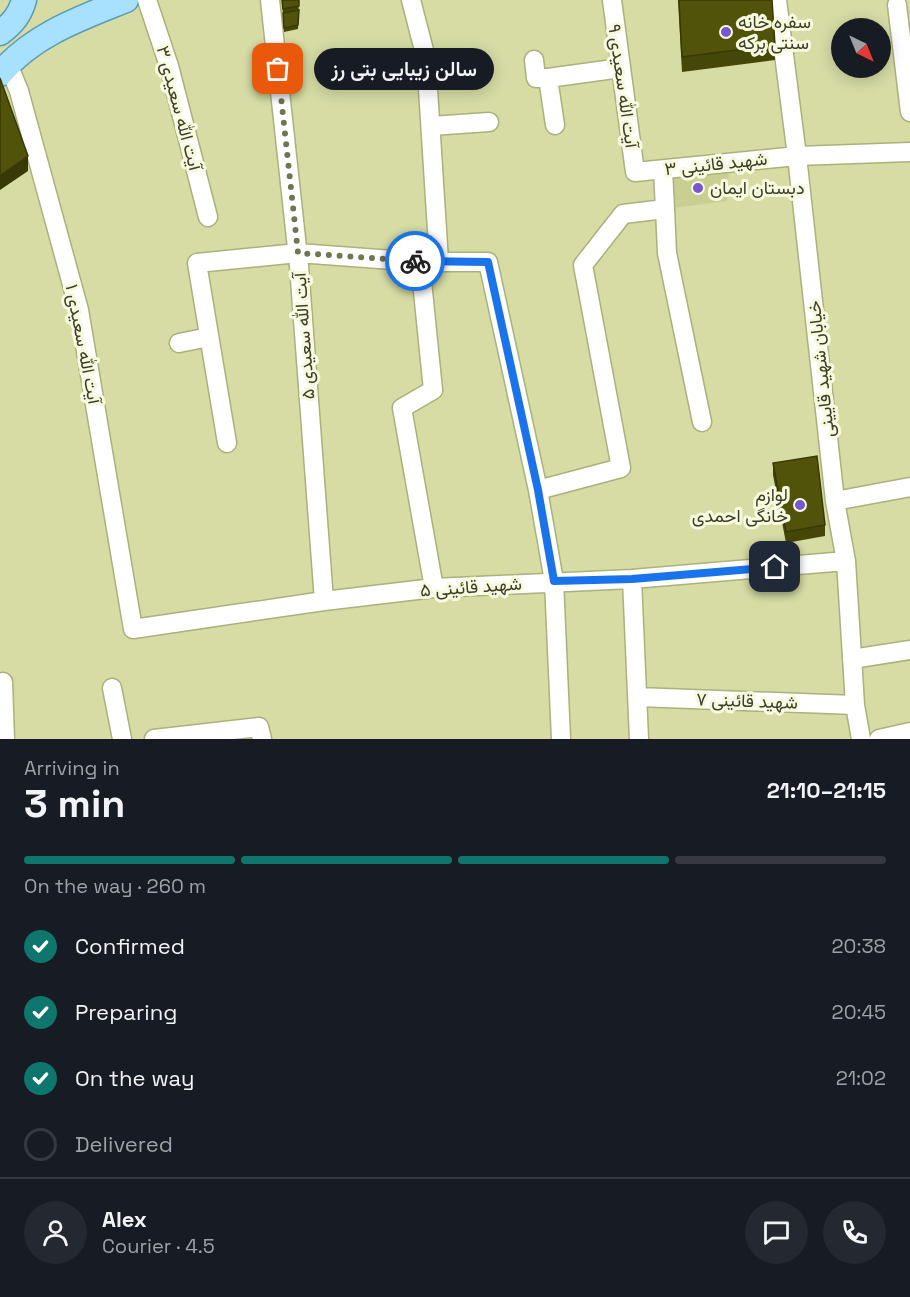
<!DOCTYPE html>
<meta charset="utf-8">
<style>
body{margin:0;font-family:"Space Grotesk",Vazirmatn,sans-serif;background:#242831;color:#f1f3f6;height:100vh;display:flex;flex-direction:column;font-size:22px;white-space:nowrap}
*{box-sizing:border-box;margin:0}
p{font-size:20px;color:#9ea1a6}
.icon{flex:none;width:33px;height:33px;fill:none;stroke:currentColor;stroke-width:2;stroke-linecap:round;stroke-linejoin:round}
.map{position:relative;height:739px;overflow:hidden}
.panel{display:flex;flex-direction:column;background:#171b24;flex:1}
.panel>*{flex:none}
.needle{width:39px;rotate:137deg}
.controls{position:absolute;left:831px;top:18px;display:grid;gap:12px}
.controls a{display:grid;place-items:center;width:60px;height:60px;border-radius:50%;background:#171b24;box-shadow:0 3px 15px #0003;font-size:30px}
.pin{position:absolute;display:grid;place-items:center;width:51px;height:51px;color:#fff;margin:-26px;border-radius:12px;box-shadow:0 3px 9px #0006}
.courier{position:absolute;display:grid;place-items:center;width:60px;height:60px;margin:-30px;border:4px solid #1a73e8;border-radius:50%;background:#fff;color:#222;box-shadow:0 2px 8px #0007}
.bubble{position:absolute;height:42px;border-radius:21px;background:#171b24;box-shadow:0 3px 15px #0003;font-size:20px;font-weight:600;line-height:42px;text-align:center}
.head em{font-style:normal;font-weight:600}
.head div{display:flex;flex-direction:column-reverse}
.head{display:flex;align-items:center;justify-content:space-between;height:102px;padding:0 24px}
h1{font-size:39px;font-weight:600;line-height:45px}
.bar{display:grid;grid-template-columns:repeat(4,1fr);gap:9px 6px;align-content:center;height:72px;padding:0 24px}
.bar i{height:8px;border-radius:4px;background:#363941}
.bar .active{background:#0f766e}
.bar p{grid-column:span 4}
.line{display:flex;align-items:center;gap:15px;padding:0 24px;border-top:2px solid #363941}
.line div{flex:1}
.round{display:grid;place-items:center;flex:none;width:63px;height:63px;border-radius:32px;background:#242831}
ol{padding:0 24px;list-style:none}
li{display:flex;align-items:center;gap:18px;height:66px}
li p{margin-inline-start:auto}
li .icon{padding:6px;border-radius:50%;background:#0f766e;color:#fff;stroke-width:4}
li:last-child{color:#9ea1a6}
li i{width:33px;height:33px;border:3px solid #363941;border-radius:50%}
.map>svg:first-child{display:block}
</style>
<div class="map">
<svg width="910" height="739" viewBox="0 0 910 739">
<rect width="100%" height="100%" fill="#d6dca4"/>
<path fill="#c9cf90" d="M729,168L727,201L665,209L668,175Z"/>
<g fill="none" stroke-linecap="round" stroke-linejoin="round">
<defs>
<path id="minor" d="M147,0L169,66L208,217
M270,0L299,266L324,601
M411,0L426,58L439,261
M612,0L635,172L797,156L910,152
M777,0L797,156L835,501L846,561L855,705L861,739
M897,5L910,112
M534,60L536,78H548
M8,64L19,91L79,310L133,629L324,601L434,588L632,579L846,561
M555,125L548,78L621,68
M431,126L489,122
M665,209L667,253L702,422
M420,262L433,390L402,408L434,588
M179,343L209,337
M227,443L197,263L298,253L420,262H488L538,490L554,581L561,739
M538,490L621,468L583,265L623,214L665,209L663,170
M835,501L910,487
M632,579L639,739
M852,659L910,650
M3,682L5,739
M112,688L122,739
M638,697L855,705
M154,739L259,727L262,739
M879,739L910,732"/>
<path id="major" d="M0,33C12,24 20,15 24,0
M0,74C32,35 81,18 126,0"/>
</defs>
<use href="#minor" stroke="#abb17b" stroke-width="21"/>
<use href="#major" stroke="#5b9bb3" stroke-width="27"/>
<use href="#minor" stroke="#fff" stroke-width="18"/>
<use href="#major" stroke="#a7e1fe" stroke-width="24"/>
</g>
<path fill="#454708" d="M282,0H299L298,29L284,32Z
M678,0H772L775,45V60L682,72Z
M773,463L825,525V536L786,543L773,475Z"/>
<path fill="#383a06" d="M28,156V171L0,190V176Z"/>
<path fill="#505309" stroke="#383a06" stroke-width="1.5" d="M282,0H299V6L283,9Z
M679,0H772L775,45L682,57Z
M299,10L298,25L284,28L283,13Z
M0,78L28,156L0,176Z
M817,456L825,525L786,532L773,463Z"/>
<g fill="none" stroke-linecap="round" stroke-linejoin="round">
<path stroke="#727553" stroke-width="6" stroke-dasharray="0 10.8" d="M278,69L298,253L415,261"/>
<path stroke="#1a73e8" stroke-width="8" d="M415,261L488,262L538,490L554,581L632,579L775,567"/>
</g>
<g fill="#7856cf" stroke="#f7fade" stroke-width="2">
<circle cx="726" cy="32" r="6"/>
<circle cx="698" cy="188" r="6"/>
<circle cx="800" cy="505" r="6"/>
</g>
<g text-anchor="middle" stroke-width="6" stroke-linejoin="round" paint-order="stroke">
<g font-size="18" fill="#3c3e28" stroke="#f7fade" text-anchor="start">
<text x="738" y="28">سفره خانه<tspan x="738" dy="21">سنتی برکه</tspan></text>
<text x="710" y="194">دبستان ایمان</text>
<text x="788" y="501" text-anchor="end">لوازم<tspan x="788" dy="21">خانگی احمدی</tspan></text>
</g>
<g font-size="18" fill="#3c3e28" stroke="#f7fade">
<text transform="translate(623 86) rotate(82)" y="6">آیت الله سعیدی ۹</text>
<text transform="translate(179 108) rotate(75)" y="6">آیت الله سعیدی ۳</text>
<text transform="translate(716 164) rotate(-6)" y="6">شهید قائینی ۳</text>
<text transform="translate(304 336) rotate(-94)" y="6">آیت الله سعیدی ۵</text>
<text transform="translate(83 344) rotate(79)" y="6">آیت الله سعیدی ۱</text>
<text transform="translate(821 369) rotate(-96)" y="6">خیابان شهید قایینی</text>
<text transform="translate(471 587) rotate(-4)" y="6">شهید قائینی ۵</text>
<text transform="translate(747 701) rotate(2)" y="6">شهید قائینی ۷</text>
</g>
</g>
</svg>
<div class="controls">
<a><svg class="needle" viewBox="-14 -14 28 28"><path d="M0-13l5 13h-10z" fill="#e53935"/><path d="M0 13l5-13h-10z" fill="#9ea1a6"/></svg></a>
</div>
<div class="pin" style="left:278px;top:69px;background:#ea580c"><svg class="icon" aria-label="bag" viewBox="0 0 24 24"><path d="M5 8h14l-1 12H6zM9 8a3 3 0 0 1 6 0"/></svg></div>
<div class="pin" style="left:775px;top:567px;background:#1f2937"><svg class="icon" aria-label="home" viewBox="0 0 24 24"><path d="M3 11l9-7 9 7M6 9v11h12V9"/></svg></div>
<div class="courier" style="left:415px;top:261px"><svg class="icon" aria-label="bike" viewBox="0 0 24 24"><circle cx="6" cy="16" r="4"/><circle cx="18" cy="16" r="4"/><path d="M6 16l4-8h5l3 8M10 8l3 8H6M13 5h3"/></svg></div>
<div class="bubble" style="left:314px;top:48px;width:180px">سالن زیبایی بتی رز</div>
</div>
<section class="panel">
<div class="head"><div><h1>3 min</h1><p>Arriving in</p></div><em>21:10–21:15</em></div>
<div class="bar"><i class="active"></i><i class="active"></i><i class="active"></i><i></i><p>On the way · 260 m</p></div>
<ol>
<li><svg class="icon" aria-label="check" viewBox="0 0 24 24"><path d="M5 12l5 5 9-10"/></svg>Confirmed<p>20:38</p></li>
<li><svg class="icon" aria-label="check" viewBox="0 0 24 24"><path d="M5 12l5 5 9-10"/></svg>Preparing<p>20:45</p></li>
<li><svg class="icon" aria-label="check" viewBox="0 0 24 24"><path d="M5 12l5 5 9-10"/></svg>On the way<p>21:02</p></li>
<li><i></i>Delivered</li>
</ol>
<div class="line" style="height:108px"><a class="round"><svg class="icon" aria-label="person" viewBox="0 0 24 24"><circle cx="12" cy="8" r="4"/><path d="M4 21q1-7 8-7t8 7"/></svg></a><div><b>Alex</b><p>Courier · 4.5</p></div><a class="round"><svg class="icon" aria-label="chat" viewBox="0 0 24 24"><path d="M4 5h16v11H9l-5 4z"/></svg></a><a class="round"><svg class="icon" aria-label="phone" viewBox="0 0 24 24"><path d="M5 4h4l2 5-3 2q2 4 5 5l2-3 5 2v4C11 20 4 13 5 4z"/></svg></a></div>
</section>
